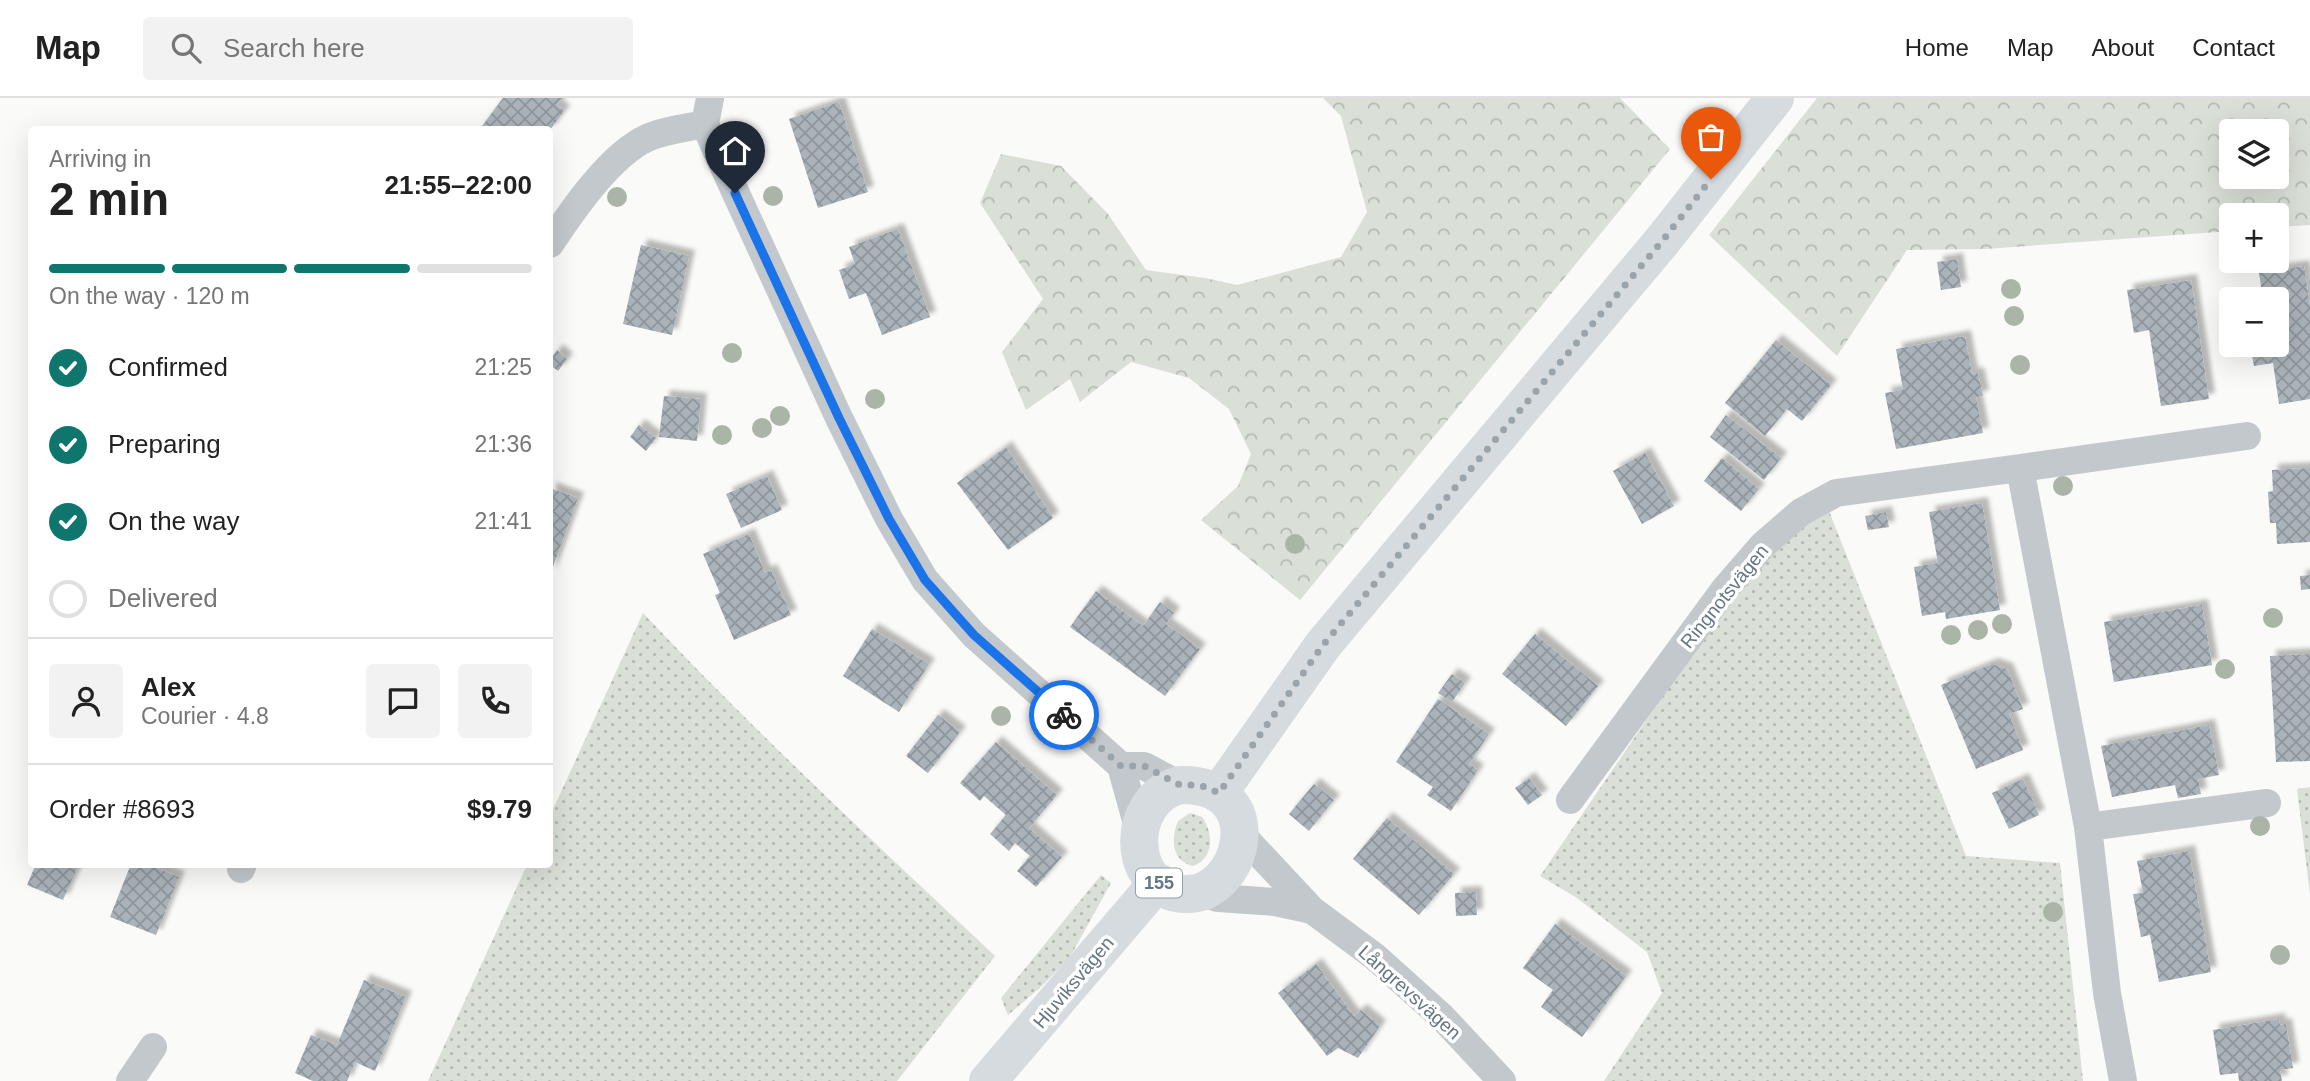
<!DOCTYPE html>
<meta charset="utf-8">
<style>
body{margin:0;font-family:Helvetica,sans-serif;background:#f2f2f2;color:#222;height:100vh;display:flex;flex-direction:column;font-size:26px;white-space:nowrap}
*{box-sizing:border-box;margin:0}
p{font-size:23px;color:#767676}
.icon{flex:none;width:38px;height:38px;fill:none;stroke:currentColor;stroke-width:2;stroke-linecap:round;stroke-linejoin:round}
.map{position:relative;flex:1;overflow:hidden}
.drawer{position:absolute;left:28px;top:28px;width:525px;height:742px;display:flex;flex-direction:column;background:#fff;border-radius:7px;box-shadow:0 7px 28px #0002}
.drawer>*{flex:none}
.controls{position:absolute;left:2219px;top:21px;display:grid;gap:14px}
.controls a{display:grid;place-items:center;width:70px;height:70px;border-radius:7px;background:#fff;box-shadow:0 7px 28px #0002;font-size:35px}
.pin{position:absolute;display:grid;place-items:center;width:60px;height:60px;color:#fff;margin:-72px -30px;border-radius:50% 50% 50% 0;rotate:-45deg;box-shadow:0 0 7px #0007}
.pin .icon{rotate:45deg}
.courier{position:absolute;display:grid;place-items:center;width:70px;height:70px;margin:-35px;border:5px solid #1a73e8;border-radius:50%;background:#fff;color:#222;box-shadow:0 2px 9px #0007}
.summary em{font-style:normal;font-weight:700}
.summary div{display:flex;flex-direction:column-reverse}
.summary{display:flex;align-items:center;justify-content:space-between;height:119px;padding:0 21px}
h1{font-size:46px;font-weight:700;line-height:52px}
.bar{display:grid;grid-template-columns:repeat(4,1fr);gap:10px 7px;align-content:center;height:84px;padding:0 21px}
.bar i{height:9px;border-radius:5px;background:#e0e0e0}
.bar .current{background:#0f766e}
.bar p{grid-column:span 4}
.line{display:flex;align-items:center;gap:18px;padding:0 21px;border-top:2px solid #e0e0e0}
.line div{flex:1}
.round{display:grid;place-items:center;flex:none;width:74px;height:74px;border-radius:7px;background:#f2f2f2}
ol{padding:0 21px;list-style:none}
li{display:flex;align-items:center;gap:21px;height:77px}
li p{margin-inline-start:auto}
li .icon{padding:7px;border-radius:50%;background:#0f766e;color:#fff;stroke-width:4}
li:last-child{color:#767676}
li i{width:38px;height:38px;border:4px solid #e0e0e0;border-radius:50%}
header{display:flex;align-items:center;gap:42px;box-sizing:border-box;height:98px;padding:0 35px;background:#fff;border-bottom:2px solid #e0e0e0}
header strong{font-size:33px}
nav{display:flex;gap:38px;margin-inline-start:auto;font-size:24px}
.search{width:490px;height:63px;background:#f2f2f2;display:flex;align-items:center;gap:18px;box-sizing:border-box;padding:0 24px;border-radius:7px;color:#767676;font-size:26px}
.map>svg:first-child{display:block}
</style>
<header>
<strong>Map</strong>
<div class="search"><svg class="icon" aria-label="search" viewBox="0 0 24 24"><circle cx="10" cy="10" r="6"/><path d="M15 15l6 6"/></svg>Search here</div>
<nav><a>Home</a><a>Map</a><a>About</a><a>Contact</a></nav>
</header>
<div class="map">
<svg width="2310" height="983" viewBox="0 0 2310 983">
<defs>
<pattern id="grass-dots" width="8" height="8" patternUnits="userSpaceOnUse" patternTransform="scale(1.75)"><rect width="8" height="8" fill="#dadfd7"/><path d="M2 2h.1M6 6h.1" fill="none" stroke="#b4b9b4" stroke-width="1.8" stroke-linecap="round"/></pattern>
<pattern id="forest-crowns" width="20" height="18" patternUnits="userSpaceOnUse" patternTransform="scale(1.75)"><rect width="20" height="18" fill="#dadfd7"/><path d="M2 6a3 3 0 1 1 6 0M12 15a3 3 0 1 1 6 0" fill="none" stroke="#b4b9b4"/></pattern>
<pattern id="building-cross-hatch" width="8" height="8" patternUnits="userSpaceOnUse" patternTransform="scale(1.75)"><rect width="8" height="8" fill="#aab3b9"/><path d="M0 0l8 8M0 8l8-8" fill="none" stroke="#8e969c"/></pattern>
<filter id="shadow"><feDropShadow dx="6" dy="-6" stdDeviation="2" flood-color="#0004"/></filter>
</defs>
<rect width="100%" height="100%" fill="#fafaf8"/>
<path fill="url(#grass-dots)" d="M1829,413L1966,758L2060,765L2083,983H1604L1662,895L1647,854L1577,800L1540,778L1723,510L1790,432Z
M643,515C755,634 876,746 995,858L897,983H428L527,767L550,766V718Z
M2310,689V797L2297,691Z
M1190,715L1202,719C1214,735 1214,761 1193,768C1171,763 1171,740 1178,723Z
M1101,777L1111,785L1070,859L1042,888L1008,917L1001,900Z"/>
<path fill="url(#forest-crowns)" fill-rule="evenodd" d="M1323,0H1620L1670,51L1300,502L1201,422L1238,388L1251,356L1229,311L1189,280L1131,264L1080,304L1070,281L1026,312L1002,254L1043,201L980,105L1001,56L1061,68L1108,116L1146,172L1205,180L1237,187L1341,159L1367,114L1341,18Z
M1817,0H2310V127L2277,129V117H2231V133L1986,151L1907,152L1837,258L1709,137ZM2231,33H2277V79H2231Z"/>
<path fill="url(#building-cross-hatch)" filter="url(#shadow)" d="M503,0H562L557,7L564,13L550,32H479Z
M839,4L868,94L818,110L789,21Z
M898,131L930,219L882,237L866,195L849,201L839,172L855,166L849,149Z
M641,147L689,158L672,237L623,226Z
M1957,161L1961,189L1941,192L1937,164Z
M2304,168L2310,208V301L2279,306L2273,265L2254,268L2250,247H2277V201H2263L2259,175Z
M2191,182L2209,301L2161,308L2149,232L2134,235L2127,192Z
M1965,238L1972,276L1978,275L1983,298L1976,299L1983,335L1896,351L1885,295L1903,292L1896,251Z
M1776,242L1831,287L1802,323L1787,311L1765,338L1725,305Z
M557,252L567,261L558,273L550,267V262Z
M664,298L701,301L697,343L659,339Z
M1726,317L1781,360L1764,382L1710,339Z
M639,327L656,340L646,353L630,339Z
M1006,349L1053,420L1008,452L957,385Z
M1645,355L1674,408L1642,426L1613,373Z
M1722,360L1759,391L1741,413L1704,383Z
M2310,370V444L2277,446L2276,425H2270L2268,394L2273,393L2272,372Z
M767,378L782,412L741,430L726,396Z
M550,390L578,400L550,477Z
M1982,405L2000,512L1946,521L1945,514L1922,518L1914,469L1938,465L1929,414Z
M1886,414L1889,429L1868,432L1865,418Z
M749,436L765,475L771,472L791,517L734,542L715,497L720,495L703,456Z
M2310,477V491L2301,492L2300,478Z
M1096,493L1143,528L1160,504L1174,515L1166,526L1200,551L1165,598L1070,529Z
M2202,507L2212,567L2114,584L2104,524Z
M872,531L929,566L899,614L843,578Z
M1535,536L1598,588L1566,628L1502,576Z
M2310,556V663L2276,664L2270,558Z
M1992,566L2007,571L2023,611L2009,616L2023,652L1976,671L1941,587Z
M1452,576L1465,585L1452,604L1438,595Z
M1438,601L1489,636L1469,666L1478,672L1451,713L1427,697L1433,689L1396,664Z
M938,617L960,634L928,675L906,658Z
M2209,627L2219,677L2198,681L2201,696L2178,700L2175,687L2112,699L2101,648Z
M996,644L1057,697L1029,730L1062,759L1036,789L1017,773L1030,758L1015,745L1009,753L990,736L1006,717L984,698L980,703L960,685Z
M1529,680L1542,697L1528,707L1515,690Z
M2023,681L2039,717L2009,731L1992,695Z
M1314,686L1334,702L1309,733L1289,716Z
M1387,720L1454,776L1419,817L1353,761Z
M2189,753L2211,874L2159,884L2150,837L2141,839L2133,796L2143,795L2137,763Z
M36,766H79L63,802L27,787Z
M131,766H147L179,779L156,837L110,819Z
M1476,794L1477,817L1456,818L1455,795Z
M1555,826L1626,878L1582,939L1541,909L1553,892L1523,870Z
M1316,866L1354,918L1361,912L1380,928L1358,960L1338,950L1327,958L1278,895Z
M364,882L406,899L375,973L355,964L347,983H313L295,975L311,937L337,947Z
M2279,921L2280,927L2286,926L2293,970L2280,972L2282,983H2239L2238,975L2220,977L2213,932Z"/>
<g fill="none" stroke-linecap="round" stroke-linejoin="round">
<path stroke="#c3c8cc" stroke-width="28" d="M710,0L705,26L717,54L839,320L889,421L925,482L974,537L1121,668L1139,733
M550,146C572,113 610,57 647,40C665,32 686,30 705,26
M2020,370L2247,338
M1121,668H1144L1180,687
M1570,702L1724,492L1763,447L1801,414L1836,395L2020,370L2088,729L2107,895L2123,983
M2088,729L2267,705
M1240,735L1312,812L1374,858L1442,919L1502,983
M241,771L243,766
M1198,794L1218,800L1275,804L1312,812
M130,983L153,949"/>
<path stroke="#d6dbdf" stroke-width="38" d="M1180,687C1273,685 1243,800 1184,796C1126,792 1124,701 1180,687Z
M1219,695L1323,547L1663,142L1775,0
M988,983L1158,784"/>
</g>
<g fill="#aab4a7">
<circle cx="773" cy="98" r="10"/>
<circle cx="617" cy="99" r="10"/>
<circle cx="2011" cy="191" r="10"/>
<circle cx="2014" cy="218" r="10"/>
<circle cx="732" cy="255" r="10"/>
<circle cx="2020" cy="267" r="10"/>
<circle cx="875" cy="301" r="10"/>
<circle cx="780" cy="318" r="10"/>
<circle cx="762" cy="330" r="10"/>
<circle cx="722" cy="337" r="10"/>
<circle cx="2063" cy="388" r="10"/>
<circle cx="1295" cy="446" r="10"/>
<circle cx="2273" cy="520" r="10"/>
<circle cx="2002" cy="526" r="10"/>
<circle cx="1978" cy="532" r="10"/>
<circle cx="1951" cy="537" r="10"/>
<circle cx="2225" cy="571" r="10"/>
<circle cx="1001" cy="618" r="10"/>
<circle cx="2260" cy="728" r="10"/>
<circle cx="2053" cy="814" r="10"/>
<circle cx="2280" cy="857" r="10"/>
</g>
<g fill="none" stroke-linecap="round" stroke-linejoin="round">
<path stroke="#99a4ac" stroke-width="7" stroke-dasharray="0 12.6" d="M1064,617L1121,668H1144L1180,687H1200L1219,695L1323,547L1663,142L1711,81"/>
<path stroke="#1a73e8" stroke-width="9" d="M735,95L839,320L889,421L925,482L974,537L1064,617"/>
</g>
<g text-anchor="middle" stroke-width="7" stroke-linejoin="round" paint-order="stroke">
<rect fill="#fff" stroke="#939fa8" stroke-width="2" x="1136" y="770.5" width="46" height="29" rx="5"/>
<g font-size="18" font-weight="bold" fill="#657683">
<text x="1159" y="791">155</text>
</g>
<g font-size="19" fill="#657683" stroke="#fff">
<text transform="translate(1724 498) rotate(-51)" y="7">Ringnotsvägen</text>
<text transform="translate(1073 884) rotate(-50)" y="7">Hjuviksvägen</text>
<text transform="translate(1410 894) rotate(42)" y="7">Långrevsvägen</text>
</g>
</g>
</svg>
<div class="controls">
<a><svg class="icon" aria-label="layers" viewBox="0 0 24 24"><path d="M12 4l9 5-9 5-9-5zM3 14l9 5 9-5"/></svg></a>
<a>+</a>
<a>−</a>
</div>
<div class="pin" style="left:1711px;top:81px;background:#ea580c"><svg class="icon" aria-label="bag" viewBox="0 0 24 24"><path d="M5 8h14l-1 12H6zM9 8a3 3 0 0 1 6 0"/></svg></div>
<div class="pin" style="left:735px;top:95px;background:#1f2937"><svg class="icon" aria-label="home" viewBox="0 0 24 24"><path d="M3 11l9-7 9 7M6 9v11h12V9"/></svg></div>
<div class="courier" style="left:1064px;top:617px"><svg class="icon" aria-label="bike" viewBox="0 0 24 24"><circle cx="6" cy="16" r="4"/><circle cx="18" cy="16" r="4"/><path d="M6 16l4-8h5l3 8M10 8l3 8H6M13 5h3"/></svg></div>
<section class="drawer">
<div class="summary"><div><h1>2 min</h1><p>Arriving in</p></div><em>21:55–22:00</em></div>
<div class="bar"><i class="current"></i><i class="current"></i><i class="current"></i><i></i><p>On the way · 120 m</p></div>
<ol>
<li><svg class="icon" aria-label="check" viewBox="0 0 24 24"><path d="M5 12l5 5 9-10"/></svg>Confirmed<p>21:25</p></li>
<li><svg class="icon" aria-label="check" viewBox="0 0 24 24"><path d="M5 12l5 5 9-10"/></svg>Preparing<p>21:36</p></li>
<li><svg class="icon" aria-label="check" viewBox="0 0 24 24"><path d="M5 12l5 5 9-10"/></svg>On the way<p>21:41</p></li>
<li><i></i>Delivered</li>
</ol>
<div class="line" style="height:126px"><a class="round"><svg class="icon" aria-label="person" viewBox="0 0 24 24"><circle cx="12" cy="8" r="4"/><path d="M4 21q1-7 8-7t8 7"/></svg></a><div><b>Alex</b><p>Courier · 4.8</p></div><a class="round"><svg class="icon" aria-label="chat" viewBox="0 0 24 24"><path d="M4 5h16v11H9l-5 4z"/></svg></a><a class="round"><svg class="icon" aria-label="phone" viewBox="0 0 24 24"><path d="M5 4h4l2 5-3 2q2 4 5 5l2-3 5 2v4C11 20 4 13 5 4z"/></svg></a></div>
<div class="line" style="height:91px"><div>Order #8693</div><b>$9.79</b></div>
</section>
</div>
